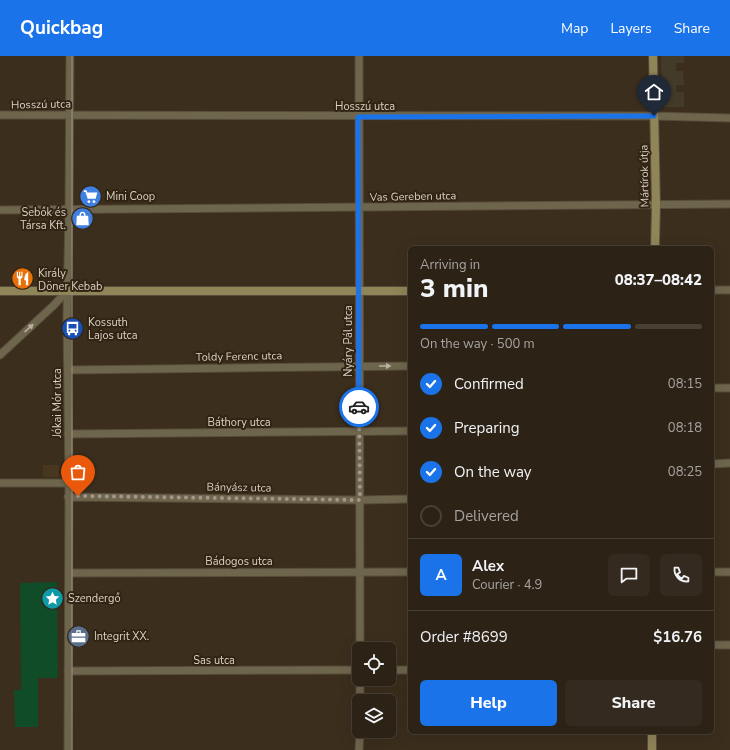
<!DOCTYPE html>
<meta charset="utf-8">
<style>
body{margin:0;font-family:"Nunito Sans",sans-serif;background:#342a1f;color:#f1f3f6;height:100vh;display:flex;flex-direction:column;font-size:15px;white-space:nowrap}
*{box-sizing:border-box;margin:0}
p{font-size:13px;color:#a6a4a1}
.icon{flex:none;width:22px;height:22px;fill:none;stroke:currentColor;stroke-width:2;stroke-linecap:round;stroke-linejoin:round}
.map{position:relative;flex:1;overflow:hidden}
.side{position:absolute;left:408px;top:190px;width:306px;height:488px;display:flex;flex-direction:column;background:#2c2216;border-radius:6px;box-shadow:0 4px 16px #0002,0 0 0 1px #483f35}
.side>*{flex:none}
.tools{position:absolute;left:352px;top:586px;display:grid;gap:8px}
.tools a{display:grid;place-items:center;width:44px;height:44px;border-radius:6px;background:#2c2216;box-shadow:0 4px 16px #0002,0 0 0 1px #483f35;font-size:20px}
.pin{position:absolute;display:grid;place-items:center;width:34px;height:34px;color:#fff;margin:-41px -17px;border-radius:50% 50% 50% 0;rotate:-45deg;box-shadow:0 0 4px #0007}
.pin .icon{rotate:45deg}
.courier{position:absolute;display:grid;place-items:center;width:40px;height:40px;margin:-20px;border:3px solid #1a73e8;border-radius:50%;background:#fff;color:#222;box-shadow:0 1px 5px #0007}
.summary em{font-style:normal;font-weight:800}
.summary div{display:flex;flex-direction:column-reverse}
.summary{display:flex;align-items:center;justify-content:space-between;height:68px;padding:0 12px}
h1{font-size:26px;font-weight:800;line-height:30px}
.bar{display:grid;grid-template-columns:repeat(4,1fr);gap:6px 4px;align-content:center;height:48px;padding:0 12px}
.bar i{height:5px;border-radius:3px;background:#483f35}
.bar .on{background:#1a73e8}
.bar p{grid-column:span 4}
.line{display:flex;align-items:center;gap:10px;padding:0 12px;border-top:1px solid #483f35}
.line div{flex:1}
.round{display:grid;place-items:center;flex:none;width:42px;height:42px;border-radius:6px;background:#342a1f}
ol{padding:0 12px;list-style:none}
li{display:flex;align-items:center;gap:12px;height:44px}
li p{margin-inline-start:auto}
li .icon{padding:4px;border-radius:50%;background:#1a73e8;color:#fff;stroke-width:4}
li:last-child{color:#a6a4a1}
li i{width:22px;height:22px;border:2px solid #483f35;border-radius:50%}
.cta{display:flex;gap:8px;margin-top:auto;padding:8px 12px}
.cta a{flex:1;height:46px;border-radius:6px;background:#1a73e8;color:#fff;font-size:16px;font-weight:800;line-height:46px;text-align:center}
.cta a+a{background:#342a1f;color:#f1f3f6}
header{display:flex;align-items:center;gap:24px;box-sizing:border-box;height:56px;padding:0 20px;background:#1a73e8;color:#fff}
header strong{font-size:19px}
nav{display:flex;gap:22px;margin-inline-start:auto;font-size:14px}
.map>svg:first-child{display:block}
</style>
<header>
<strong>Quickbag</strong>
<nav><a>Map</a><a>Layers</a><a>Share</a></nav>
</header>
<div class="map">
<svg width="730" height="694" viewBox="0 0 730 694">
<rect width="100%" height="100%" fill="#3b2e1d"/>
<path fill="#48371f" d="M43,409H59V421H43Z"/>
<path fill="#443a2a" d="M661,0H684V7H676V15H683L684,29H676V36H684V51H662Z"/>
<path fill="#104c27" d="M57,526L58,622H38V671H15L14,634H21L20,527Z"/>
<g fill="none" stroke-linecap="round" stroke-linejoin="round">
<defs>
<path id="street" d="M359,0L360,593
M0,59L654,60L730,62
M0,154L730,148
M712,234H730
M0,299L53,250L68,234
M68,314L410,310
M712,332H730
M68,378L410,375
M712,408L730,407
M0,427H69
M68,441L360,444L410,443
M712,516H730
M69,517L410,516
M712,589H730
M389,614H410
M68,615L359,614
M360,645V623
M68,694L69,427L67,261L69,154L70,0
M359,694L360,675"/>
<path id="secondary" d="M653,0L656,149L655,192
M0,235H410
M652,694V676"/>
</defs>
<use href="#street" stroke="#574b3b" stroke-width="9"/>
<use href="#secondary" stroke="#574b3b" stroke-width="10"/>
<use href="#street" stroke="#6e664c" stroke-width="7"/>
<use href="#secondary" stroke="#908459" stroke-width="8"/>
<path stroke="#9d9385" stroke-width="1" d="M72,694V0"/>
</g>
<defs><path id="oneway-solid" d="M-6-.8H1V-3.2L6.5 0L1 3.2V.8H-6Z"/></defs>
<g fill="#b9b0a1">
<use href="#oneway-solid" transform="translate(29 272) rotate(-42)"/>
<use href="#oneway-solid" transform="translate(385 310)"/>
</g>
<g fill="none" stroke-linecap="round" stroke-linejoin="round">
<path stroke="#a2978a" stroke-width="4" stroke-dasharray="0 7.2" d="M78,440L360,444L359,351"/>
<path stroke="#1a73e8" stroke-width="5" d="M359,351L358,61L654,60"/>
</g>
<defs>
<symbol id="supermarket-disc" viewBox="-11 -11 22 22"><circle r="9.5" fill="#3f7fe0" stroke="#312413"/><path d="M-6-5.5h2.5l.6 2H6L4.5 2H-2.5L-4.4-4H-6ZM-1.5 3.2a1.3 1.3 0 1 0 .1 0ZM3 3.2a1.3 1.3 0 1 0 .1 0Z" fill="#fff"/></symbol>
<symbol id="shop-disc" viewBox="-11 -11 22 22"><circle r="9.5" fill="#3f7fe0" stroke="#312413"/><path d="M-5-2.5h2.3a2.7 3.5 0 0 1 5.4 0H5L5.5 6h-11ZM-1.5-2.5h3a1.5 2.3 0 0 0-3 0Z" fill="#fff"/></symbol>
<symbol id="restaurant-disc" viewBox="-11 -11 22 22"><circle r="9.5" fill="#e8710a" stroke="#312413"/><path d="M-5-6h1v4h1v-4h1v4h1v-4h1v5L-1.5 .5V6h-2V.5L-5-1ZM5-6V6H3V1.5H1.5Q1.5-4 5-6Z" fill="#fff"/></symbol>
<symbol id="bus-disc" viewBox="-11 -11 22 22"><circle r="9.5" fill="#1a4fb4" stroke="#312413"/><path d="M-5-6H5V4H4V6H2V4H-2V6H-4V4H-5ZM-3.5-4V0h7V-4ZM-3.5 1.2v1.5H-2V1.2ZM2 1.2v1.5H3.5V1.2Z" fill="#fff"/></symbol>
<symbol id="sight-disc" viewBox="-11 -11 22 22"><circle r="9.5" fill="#0f9aa8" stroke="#312413"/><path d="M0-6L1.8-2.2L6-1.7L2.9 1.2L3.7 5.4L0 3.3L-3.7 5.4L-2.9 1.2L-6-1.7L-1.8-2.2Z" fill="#fff"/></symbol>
<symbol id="office-disc" viewBox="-11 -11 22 22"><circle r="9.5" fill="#5c6f8a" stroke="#312413"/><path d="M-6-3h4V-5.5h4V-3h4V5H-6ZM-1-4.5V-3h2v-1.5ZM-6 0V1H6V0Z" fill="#fff"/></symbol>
</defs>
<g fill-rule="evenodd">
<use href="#supermarket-disc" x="78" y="128" width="25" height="25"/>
<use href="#shop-disc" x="70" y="150" width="25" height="25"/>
<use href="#restaurant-disc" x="10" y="210" width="25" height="25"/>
<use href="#bus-disc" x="60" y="260" width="25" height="25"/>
<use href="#sight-disc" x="40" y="530" width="25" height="25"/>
<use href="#office-disc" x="66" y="568" width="25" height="25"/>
</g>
<g text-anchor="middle" stroke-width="4" stroke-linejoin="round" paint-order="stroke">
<g font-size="11" fill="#d9d0c5" stroke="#312413">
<text transform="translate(41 48) rotate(-1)" y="4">Hosszú utca</text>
<text x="365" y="54">Hosszú utca</text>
<text transform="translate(644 120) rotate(-91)" y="4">Mártírok útja</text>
<text transform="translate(413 140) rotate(-1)" y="4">Vas Gereben utca</text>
<text transform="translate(348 285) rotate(-90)" y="4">Nyáry Pál utca</text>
<text transform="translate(239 300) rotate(-1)" y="4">Toldy Ferenc utca</text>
<text transform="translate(57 347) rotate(-90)" y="4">Jókai Mór utca</text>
<text x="239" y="370">Báthory utca</text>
<text transform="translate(239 431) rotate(1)" y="4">Bányász utca</text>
<text x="239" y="509">Bádogos utca</text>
<text x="214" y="608">Sas utca</text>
</g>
<g font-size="11" fill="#d9d0c5" stroke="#312413" text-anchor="start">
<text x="106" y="144">Mini Coop</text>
<text x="66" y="160" text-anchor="end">Sebők és<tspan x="66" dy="13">Társa Kft.</tspan></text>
<text x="38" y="221">Király<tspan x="38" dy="13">Döner Kebab</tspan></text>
<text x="88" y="270">Kossuth<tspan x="88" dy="13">Lajos utca</tspan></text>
<text x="68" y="546">Szendergő</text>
<text x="94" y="584">Integrit XX.</text>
</g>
</g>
</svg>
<div class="tools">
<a><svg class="icon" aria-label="locate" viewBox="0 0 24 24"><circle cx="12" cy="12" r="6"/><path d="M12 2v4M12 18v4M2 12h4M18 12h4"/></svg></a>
<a><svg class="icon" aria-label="layers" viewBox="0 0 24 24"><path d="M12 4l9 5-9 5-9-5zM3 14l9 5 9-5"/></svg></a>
</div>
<div class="pin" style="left:78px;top:440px;background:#ea580c"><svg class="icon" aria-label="bag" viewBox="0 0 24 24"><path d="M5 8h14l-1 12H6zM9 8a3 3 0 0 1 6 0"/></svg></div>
<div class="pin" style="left:654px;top:60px;background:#1f2937"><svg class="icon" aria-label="home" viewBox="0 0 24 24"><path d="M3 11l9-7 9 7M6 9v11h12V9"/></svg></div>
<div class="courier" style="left:359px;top:351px"><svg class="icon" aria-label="car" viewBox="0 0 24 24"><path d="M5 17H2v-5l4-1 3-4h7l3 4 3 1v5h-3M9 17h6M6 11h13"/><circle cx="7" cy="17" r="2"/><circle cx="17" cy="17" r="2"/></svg></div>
<section class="side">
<div class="summary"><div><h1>3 min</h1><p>Arriving in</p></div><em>08:37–08:42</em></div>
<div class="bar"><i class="on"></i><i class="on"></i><i class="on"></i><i></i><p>On the way · 500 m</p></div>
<ol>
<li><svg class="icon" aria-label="check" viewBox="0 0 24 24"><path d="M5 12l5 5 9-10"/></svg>Confirmed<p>08:15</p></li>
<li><svg class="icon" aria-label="check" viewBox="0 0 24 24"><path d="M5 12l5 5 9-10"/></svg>Preparing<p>08:18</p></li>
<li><svg class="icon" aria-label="check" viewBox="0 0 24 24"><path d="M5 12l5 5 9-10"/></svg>On the way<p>08:25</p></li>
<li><i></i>Delivered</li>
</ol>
<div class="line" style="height:72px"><b class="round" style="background:#1a73e8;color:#fff">A</b><div><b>Alex</b><p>Courier · 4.9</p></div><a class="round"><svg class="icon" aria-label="chat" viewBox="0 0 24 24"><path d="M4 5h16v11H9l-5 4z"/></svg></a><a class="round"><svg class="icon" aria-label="phone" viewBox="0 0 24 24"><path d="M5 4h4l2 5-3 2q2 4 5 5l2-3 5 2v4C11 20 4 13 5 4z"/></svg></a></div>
<div class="line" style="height:52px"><div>Order #8699</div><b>$16.76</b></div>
<div class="cta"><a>Help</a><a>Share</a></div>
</section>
</div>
